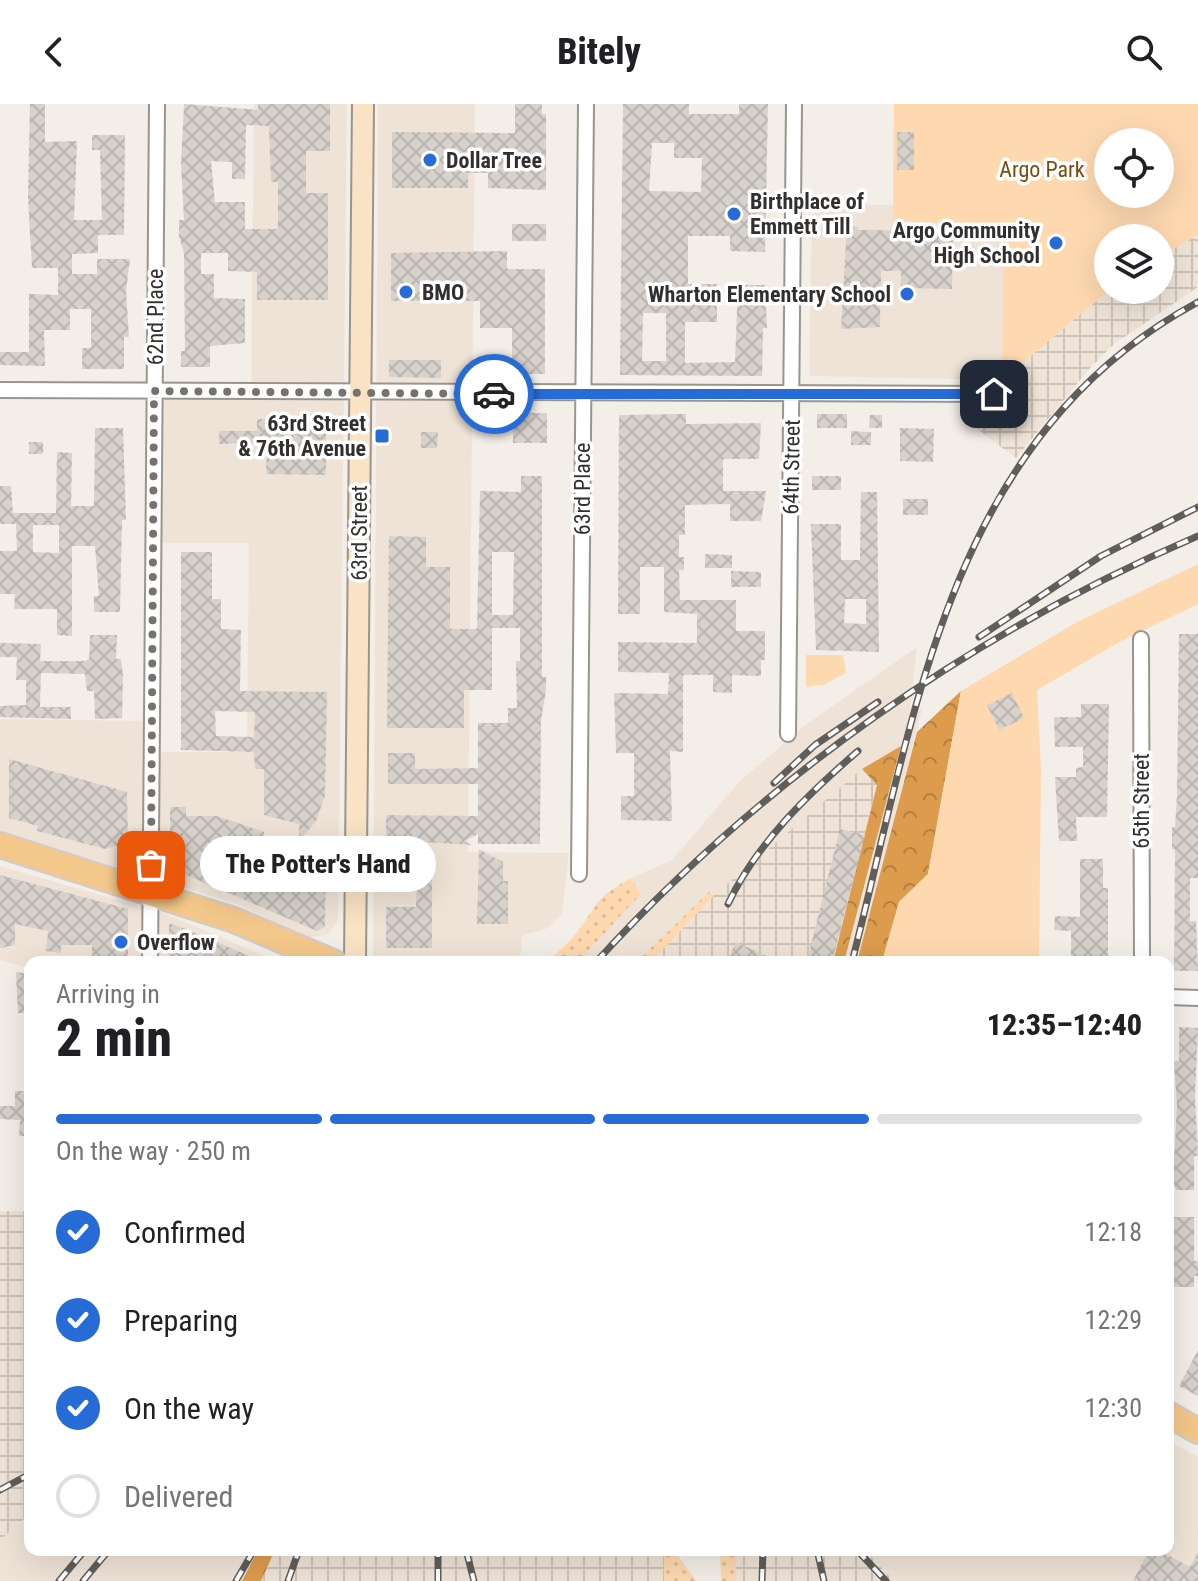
<!DOCTYPE html>
<meta charset="utf-8">
<style>
body{margin:0;font-family:"Roboto Condensed",sans-serif;background:#f2f2f2;color:#202124;height:100vh;display:flex;flex-direction:column;font-size:30px;white-space:nowrap}
*{box-sizing:border-box;margin:0}
p{font-size:26px;color:#757577}
.icon{flex:none;width:44px;height:44px;fill:none;stroke:currentColor;stroke-width:2;stroke-linecap:round;stroke-linejoin:round}
.map{position:relative;flex:1;overflow:hidden}
.sheet{position:absolute;left:24px;top:852px;width:1150px;height:600px;display:flex;flex-direction:column;background:#fff;border-radius:16px;box-shadow:0 8px 32px #0002}
.sheet>*{flex:none}
.fabs{position:absolute;left:1094px;top:24px;display:grid;gap:16px}
.fabs a{display:grid;place-items:center;width:80px;height:80px;border-radius:50%;background:#fff;box-shadow:0 8px 32px #0002;font-size:40px}
.pin{position:absolute;display:grid;place-items:center;width:68px;height:68px;color:#fff;margin:-34px;border-radius:16px;box-shadow:0 4px 12px #0006}
.courier{position:absolute;display:grid;place-items:center;width:80px;height:80px;margin:-40px;border:6px solid #276bd7;border-radius:50%;background:#fff;color:#222;box-shadow:0 2px 10px #0007}
.bubble{position:absolute;height:56px;border-radius:28px;background:#fff;box-shadow:0 8px 32px #0002;font-size:26px;font-weight:800;line-height:56px;text-align:center}
.head em{font-style:normal;font-weight:800}
.head div{display:flex;flex-direction:column-reverse}
.head{display:flex;align-items:center;justify-content:space-between;height:136px;padding:0 32px}
h1{font-size:52px;font-weight:800;line-height:60px}
.bar{display:grid;grid-template-columns:repeat(4,1fr);gap:12px 8px;align-content:center;height:96px;padding:0 32px}
.bar i{height:10px;border-radius:6px;background:#e0e0e0}
.bar .current{background:#276bd7}
.bar p{grid-column:span 4}
ol{padding:0 32px;list-style:none}
li{display:flex;align-items:center;gap:24px;height:88px}
li p{margin-inline-start:auto}
li .icon{padding:8px;border-radius:50%;background:#276bd7;color:#fff;stroke-width:4}
li:last-child{color:#757577}
li i{width:44px;height:44px;border:4px solid #e0e0e0;border-radius:50%}
header{display:flex;justify-content:space-between;align-items:center;height:104px;padding:0 32px;background:#fff;font-size:36px;font-weight:800}
.map>svg:first-child{display:block}
</style>
<header><svg class="icon" aria-label="back" viewBox="0 0 24 24"><path d="M15 5l-7 7 7 7"/></svg>Bitely<svg class="icon" aria-label="search" viewBox="0 0 24 24"><circle cx="10" cy="10" r="6"/><path d="M15 15l6 6"/></svg></header>
<div class="map">
<svg width="1198" height="1477" viewBox="0 0 1198 1477">
<defs>
<pattern id="industrial-grid" width="8" height="8" patternUnits="userSpaceOnUse" patternTransform="scale(2)"><rect width="8" height="8" fill="#efe3d7"/><path d="M0 4h8M4 0v8" fill="none" stroke="#cdc3b9"/></pattern>
<pattern id="grass-dots" width="8" height="8" patternUnits="userSpaceOnUse" patternTransform="scale(2)"><rect width="8" height="8" fill="#fed9b0"/><path d="M2 2h.1M6 6h.1" fill="none" stroke="#dabb98" stroke-width="1.8" stroke-linecap="round"/></pattern>
<pattern id="forest-crowns" width="20" height="18" patternUnits="userSpaceOnUse" patternTransform="scale(2)"><rect width="20" height="18" fill="#dd9c4d"/><path d="M2 6a3 3 0 1 1 6 0M12 15a3 3 0 1 1 6 0" fill="none" stroke="#b48040"/></pattern>
<pattern id="building-cross-hatch" width="8" height="8" patternUnits="userSpaceOnUse" patternTransform="scale(2)"><rect width="8" height="8" fill="#d8d2cc"/><path d="M0 0l8 8M0 8l8-8" fill="none" stroke="#bab5b0"/></pattern>
</defs>
<rect width="100%" height="100%" fill="#f4eee8"/>
<path fill="#efe3d7" fill-rule="evenodd" d="M254,0H347L338,816L328,830L308,834L237,800L0,728V615L150,617V648H247L249,439H156L157,284L251,287Z
M378,0H475L468,748L569,749L562,810L548,824L522,832L520,858H387L373,852Z
M894,0H1198V131L1160,152V134H1108L1109,186L1002,276L809,272L812,100L893,101ZM1108,38H1160V90H1108Z
M917,543L909,612L922,605L857,858H844L900,643L862,665L714,791L709,788L636,858H578L641,790L631,774L672,756L739,678L804,622Z
M0,762L166,810L279,858H30V864L0,856Z
M1168,1337L1198,1353V1477H894L865,1446H1168Z
M30,1410V1446H258L242,1477H0V1436Z"/>
<path fill="url(#industrial-grid)" d="M1198,131V183L1114,240L1090,264L1016,354L973,322L1002,276L1109,186H1160V152Z
M862,665L877,680L833,858H651L714,791Z
M0,1107H30V1410L0,1436Z
M275,1446H664V1477H261Z
M736,1446H865L894,1477H736Z"/>
<path fill="url(#grass-dots)" d="M631,774L641,790L578,858H548C556,848 567,841 575,831C600,799 592,796 631,774Z
M709,788L714,791L651,858H636Z
M664,1446L675,1448L696,1477H664Z
M720,1446H736V1477H721Z"/>
<path fill="url(#forest-crowns)" d="M961,587L928,770L899,798L882,858H857L917,628Z
M901,642L844,858H833L877,681L862,665Z
M258,1446H275L261,1477H242Z"/>
<path fill="#fed9b0" fill-rule="evenodd" d="M894,0H1198V131L1160,152V134H1108L1109,186L1002,276L1004,120L893,117ZM1108,38H1160V90H1108Z
M1198,460V500L1121,537L1037,586L1041,666L1039,858H882L899,798L928,770L961,587L1077,518Z
M806,551H843L846,569L823,581L806,583Z"/>
<path fill="url(#building-cross-hatch)" fill-rule="evenodd" d="M30,0H45V38L77,37L74,116H102L100,46H92V31H125L124,131H98V149L72,150V170H97V155H130L126,187L129,233H124V265H82V244H91V205H70V226H44L45,262L0,261V248H29V190L58,191V164H32L28,93Z
M184,0L258,6V0H330V47H306V89H328V196H257V168L228,167V149H201V170H214V194L245,195V239L210,242V263H181V247H185L184,149L179,132V116H184L181,60ZM246,21L269,22L271,78H278V125H245V98H215L211,57L232,58V75H245Z
M515,0H542V10H546V86L488,84V69H468V84H392V28L515,29Z
M623,0H689V10H739V0H768L765,148L730,147V132H688V180H717V218H685V259L735,258L738,181H765L767,224H763L762,272L620,271ZM652,39H674V54H702L701,88L649,87ZM643,209H666V257H642Z
M897,28H914V66H897Z
M512,120H546V137H512Z
M847,122L858,123V126L953,127L952,185L901,184V167H881L880,223L841,225Z
M507,147V165H545V270H501V257H512V224H480V197H391V149Z
M389,256H441V274L389,273Z
M477,308L547,309V339H513V324H477Z
M686,310V320L761,319L759,355H723V387H766L761,417H730V400L685,401V431H679V453H684V466H679L680,496H736V527H765V556H761V572L732,571V589L713,588V571H683V648L670,647L672,717L621,716V692H634V649H616L614,589L668,590L669,569L618,568V538L697,539V510L664,508V463H640V510H618L619,311Z
M817,310H847V324H817Z
M870,311H882V324H869Z
M257,315L326,317V371L266,370L267,338L219,340V327H257Z
M95,324H123L126,416H122L120,508H94V492H99L95,442H72V532L57,531V505H14L15,490H0V447H17L16,420H0V382H11L13,409H56L57,348L72,349L71,402H94ZM33,421H59V449L33,448Z
M900,324L934,325L933,358L900,357Z
M851,327L871,328V341H851Z
M421,328H438L437,344H421Z
M29,338H43V350H29Z
M521,372H542V573H546V586L541,616L540,740H478V730L464,737L472,741L424,738L386,740V711L478,712V680H388V649H415V665L478,664V619H508V604H517L516,557H520V524H492V586H464V624H387L389,432L426,433V463H450V525H477L480,387L521,388ZM492,448H514L513,511H492Z
M812,372H841V386H812Z
M861,388H877L879,548L816,546L811,420H841V456H860ZM845,495H866V520L844,519Z
M903,395H928V411H903Z
M181,448H212V495H221V525L241,526L240,587L327,588L325,692L316,717L301,735L326,742L325,823L317,827L170,764V703H186V712H217L264,728V761L299,762V720L264,711V665H255L254,648L181,646ZM215,607L255,608L254,633L216,632Z
M705,450L732,451V464H705Z
M731,467L761,468V483H731Z
M1179,530H1198V774H1190V817H1196L1198,867H1174L1175,745H1172V723H1175L1177,692Z
M90,531H117L116,555H121L123,572L122,614L95,615L94,587H87L85,570L41,569L40,603H71V615L0,613V602L26,601V576H16L17,553H0V539L41,540L40,557H85L89,555Z
M1012,589L1024,614L999,626L987,601Z
M1081,600H1109L1107,713H1076L1077,737H1059L1055,673H1076V664L1083,663V643H1055L1054,613H1081Z
M9,655L127,688L128,732L123,740L105,745L37,727L38,722L9,714Z
M840,725L865,731L832,858L808,853Z
M479,745L503,758V777H508V820H477Z
M1080,755H1103V784H1108V858H1071V827L1054,826L1055,812L1080,813Z
M417,759H432V844H386V803H416Z
M0,771L128,805V858L92,857V841H61V849L46,847L48,827L15,820V841L0,844Z
M169,819L191,827L263,858H169Z
M736,838L753,846L780,858H727Z
M16,868L30,870V909H18Z
M1179,923L1198,924L1195,992L1198,1052H1194V1086H1176L1173,1077L1177,1001L1174,957H1179Z
M15,987H30V1032H19L20,1016L0,1015V1002H15Z
M1173,1113H1194V1157H1198V1172H1194V1183H1174Z
M1198,1246V1292L1179,1282Z
M1149,1446H1159L1190,1463L1198,1448V1477H1133Z"/>
<g fill="none" stroke-linecap="round" stroke-linejoin="round">
<defs>
<path id="street" d="M0,286L994,290
M1141,535L1142,858
M788,630L794,0
M579,770L586,0
M150,858L157,0
M1168,893L1198,894"/>
<path id="secondary" d="M355,858L363,0"/>
<path id="primary" d="M0,741L234,816L333,858
M1168,1310L1198,1327"/>
</defs>
<use href="#street" stroke="#9a948e" stroke-width="18"/>
<use href="#secondary" stroke="#9a948e" stroke-width="24"/>
<use href="#primary" stroke="#cecdcd" stroke-width="28"/>
<use href="#street" stroke="#fff" stroke-width="14"/>
<use href="#secondary" stroke="#fae3c5" stroke-width="20"/>
<use href="#primary" stroke="#f4c78b" stroke-width="24"/>
<defs>
<path id="rail" d="M979,533L1101,452L1198,403
M774,679L815,641L878,598
M728,800C757,739 807,691 858,647
M596,858C762,676 972,529 1198,432
M852,858C916,610 947,334 1198,198
M0,1386L30,1370
M466,1446L474,1477
M817,1446L824,1477
M857,1446L886,1477
M59,1477L85,1446
M83,1477L109,1446
M236,1477L254,1446
M288,1477L299,1446
M438,1477V1446
M762,1477L763,1446"/>
</defs>
<use href="#rail" stroke="#605e5b" stroke-width="7"/>
<use href="#rail" stroke="#fff" stroke-width="4" stroke-dasharray="12" stroke-linecap="butt"/>
</g>
<g fill="none" stroke-linecap="round" stroke-linejoin="round">
<path stroke="#76726f" stroke-width="8" stroke-dasharray="0 14.4" d="M151,761L154,287L494,290"/>
<path stroke="#276bd7" stroke-width="10" d="M494,290H994"/>
</g>
<g fill="#276bd7" stroke="#fff" stroke-width="3">
<circle cx="430" cy="56" r="8"/>
<circle cx="734" cy="110" r="8"/>
<circle cx="1056" cy="139" r="8"/>
<circle cx="406" cy="188" r="8"/>
<circle cx="907" cy="190" r="8"/>
<rect x="374" y="324" width="16" height="16" rx="4"/>
<circle cx="121" cy="838" r="8"/>
</g>
<g text-anchor="middle" stroke-width="7" stroke-linejoin="round" paint-order="stroke">
<g font-size="22" font-weight="bold" fill="#32302e" stroke="#fff" text-anchor="start">
<text x="446" y="64">Dollar Tree</text>
<text x="750" y="105">Birthplace of<tspan x="750" dy="25">Emmett Till</tspan></text>
<text x="1040" y="134" text-anchor="end">Argo Community<tspan x="1040" dy="25">High School</tspan></text>
<text x="422" y="196">BMO</text>
<text x="891" y="198" text-anchor="end">Wharton Elementary School</text>
<text x="366" y="327" text-anchor="end">63rd Street<tspan x="366" dy="25">&amp; 76th Avenue</tspan></text>
<text x="137" y="846">Overflow</text>
</g>
<g font-size="22" fill="#784d10" stroke="#fff">
<text x="1042" y="73">Argo Park</text>
</g>
<g font-size="22" fill="#32302e" stroke="#fff">
<text transform="translate(155 213) rotate(-90)" y="8">62nd Place</text>
<text transform="translate(791 363) rotate(-89)" y="8">64th Street</text>
<text transform="translate(582 385) rotate(-90)" y="8">63rd Place</text>
<text transform="translate(359 429) rotate(-90)" y="8">63rd Street</text>
<text transform="translate(1141 697) rotate(-90)" y="8">65th Street</text>
</g>
</g>
</svg>
<div class="fabs">
<a><svg class="icon" aria-label="locate" viewBox="0 0 24 24"><circle cx="12" cy="12" r="6"/><path d="M12 2v4M12 18v4M2 12h4M18 12h4"/></svg></a>
<a><svg class="icon" aria-label="layers" viewBox="0 0 24 24"><path d="M12 4l9 5-9 5-9-5zM3 14l9 5 9-5"/></svg></a>
</div>
<div class="pin" style="left:151px;top:761px;background:#ea580c"><svg class="icon" aria-label="bag" viewBox="0 0 24 24"><path d="M5 8h14l-1 12H6zM9 8a3 3 0 0 1 6 0"/></svg></div>
<div class="pin" style="left:994px;top:290px;background:#1f2937"><svg class="icon" aria-label="home" viewBox="0 0 24 24"><path d="M3 11l9-7 9 7M6 9v11h12V9"/></svg></div>
<div class="courier" style="left:494px;top:290px"><svg class="icon" aria-label="car" viewBox="0 0 24 24"><path d="M5 17H2v-5l4-1 3-4h7l3 4 3 1v5h-3M9 17h6M6 11h13"/><circle cx="7" cy="17" r="2"/><circle cx="17" cy="17" r="2"/></svg></div>
<div class="bubble" style="left:200px;top:732px;width:236px">The Potter's Hand</div>
<section class="sheet">
<div class="head"><div><h1>2 min</h1><p>Arriving in</p></div><em>12:35–12:40</em></div>
<div class="bar"><i class="current"></i><i class="current"></i><i class="current"></i><i></i><p>On the way · 250 m</p></div>
<ol>
<li><svg class="icon" aria-label="check" viewBox="0 0 24 24"><path d="M5 12l5 5 9-10"/></svg>Confirmed<p>12:18</p></li>
<li><svg class="icon" aria-label="check" viewBox="0 0 24 24"><path d="M5 12l5 5 9-10"/></svg>Preparing<p>12:29</p></li>
<li><svg class="icon" aria-label="check" viewBox="0 0 24 24"><path d="M5 12l5 5 9-10"/></svg>On the way<p>12:30</p></li>
<li><i></i>Delivered</li>
</ol>
</section>
</div>
